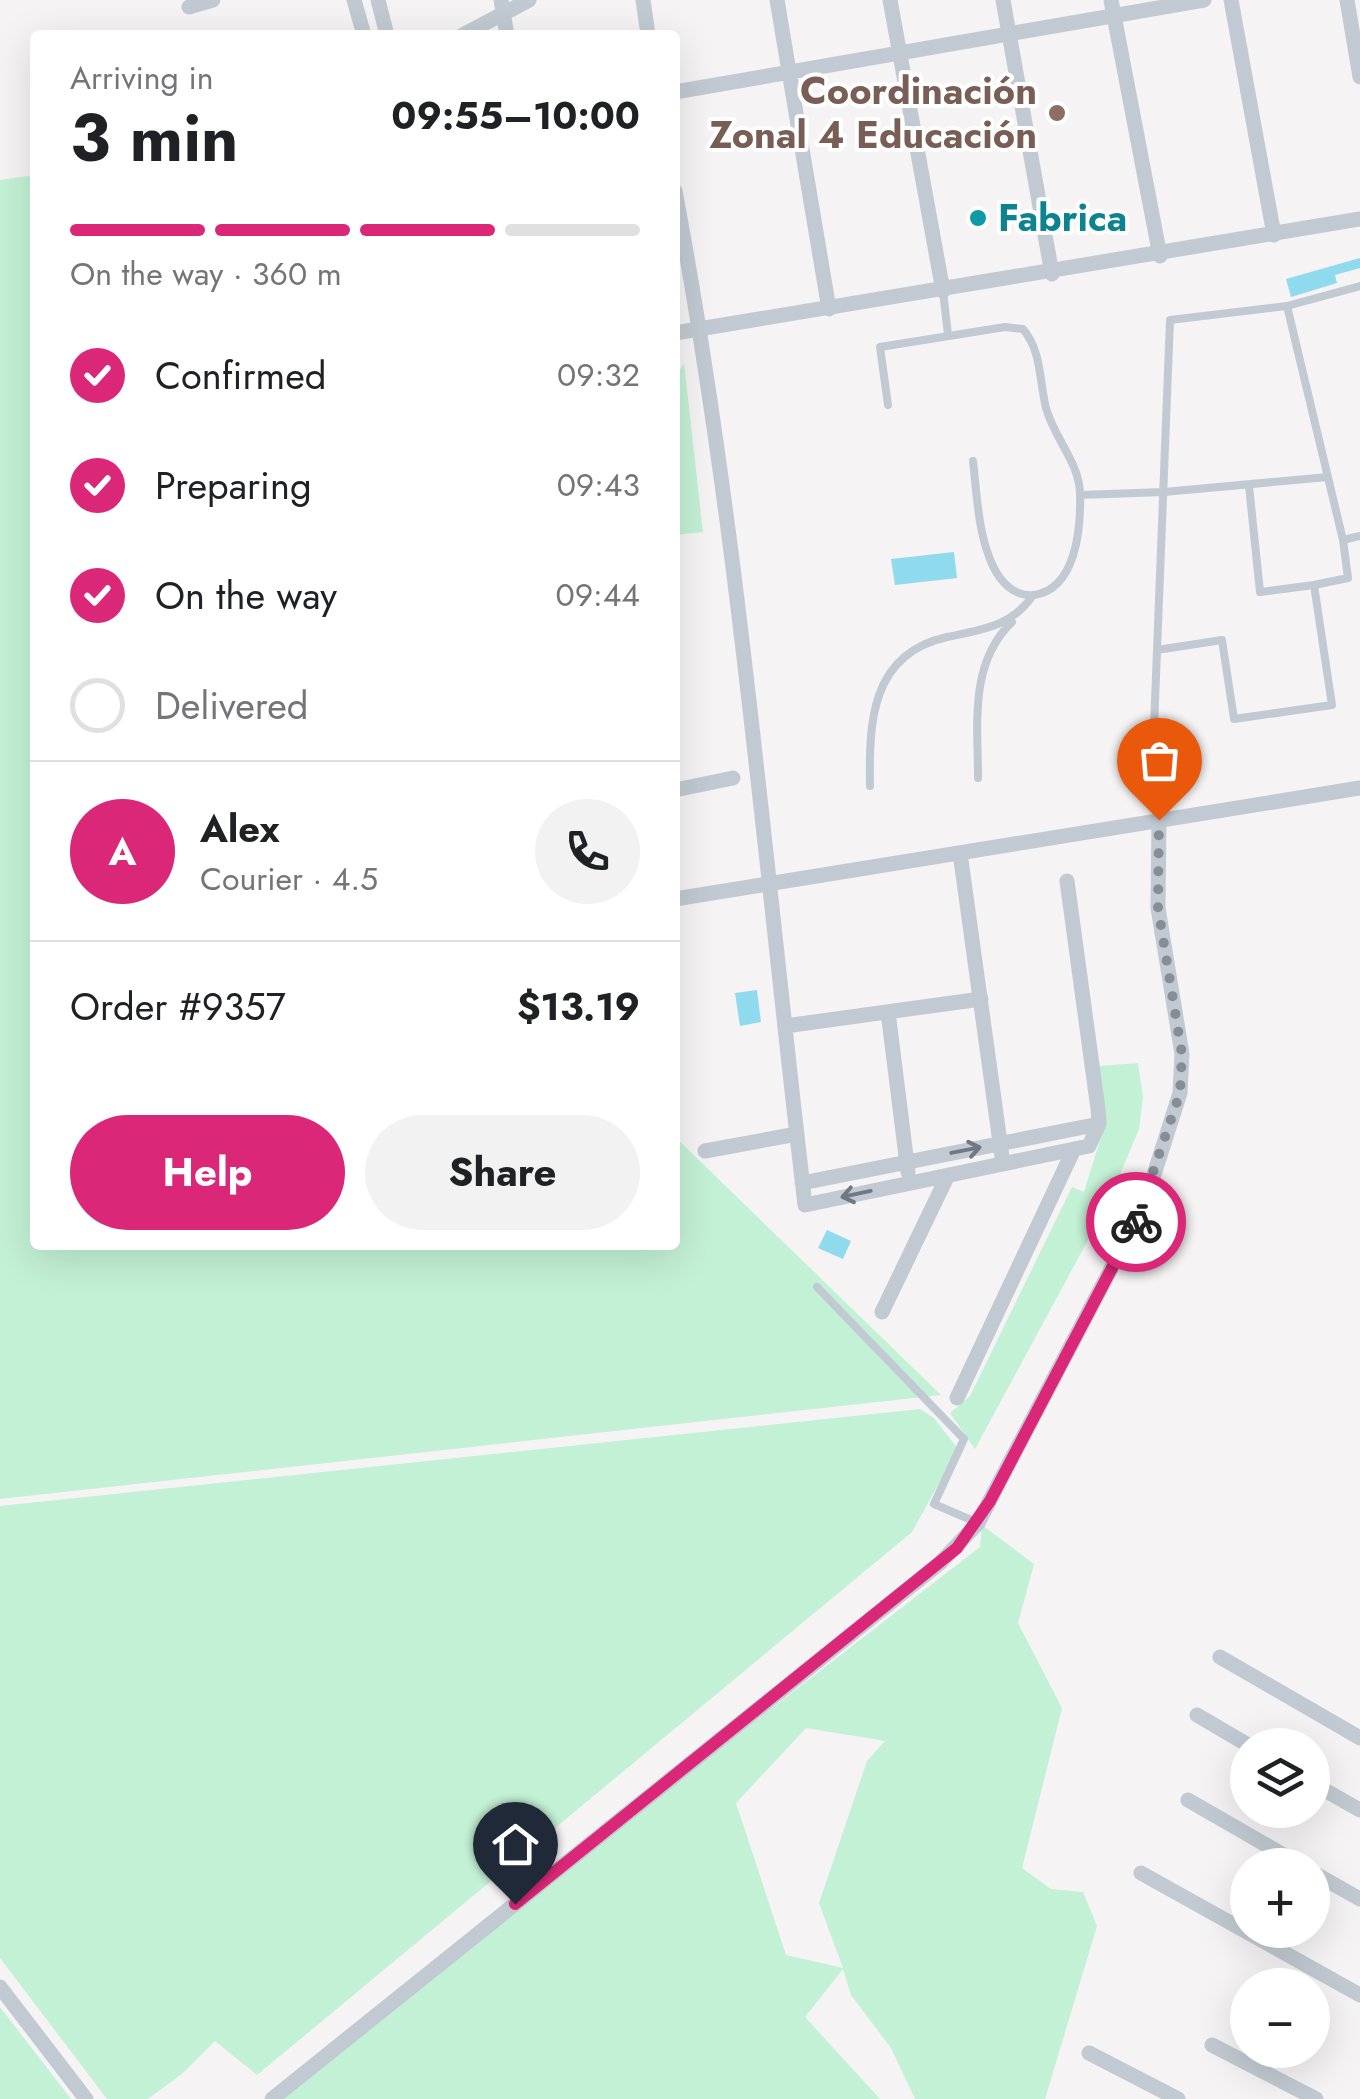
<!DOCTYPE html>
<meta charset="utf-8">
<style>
body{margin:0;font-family:Jost,sans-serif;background:#f2f2f2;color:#202124;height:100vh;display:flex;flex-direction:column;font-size:38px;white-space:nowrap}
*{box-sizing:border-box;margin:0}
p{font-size:32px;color:#757577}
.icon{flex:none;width:55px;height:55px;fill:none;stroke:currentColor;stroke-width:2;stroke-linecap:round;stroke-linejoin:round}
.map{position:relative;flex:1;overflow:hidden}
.side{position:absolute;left:30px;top:30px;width:650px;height:1220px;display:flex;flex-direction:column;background:#fff;border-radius:10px;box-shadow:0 10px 40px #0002}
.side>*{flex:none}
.tools{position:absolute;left:1230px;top:1728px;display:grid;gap:20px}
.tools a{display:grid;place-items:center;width:100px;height:100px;border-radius:50%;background:#fff;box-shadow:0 10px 40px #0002;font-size:50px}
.pin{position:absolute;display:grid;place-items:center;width:85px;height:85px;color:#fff;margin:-102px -42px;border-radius:50% 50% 50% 0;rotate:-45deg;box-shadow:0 0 10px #0007}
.pin .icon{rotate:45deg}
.courier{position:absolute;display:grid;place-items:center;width:100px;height:100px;margin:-50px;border:8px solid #db2777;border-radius:50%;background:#fff;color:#222;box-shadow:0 2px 12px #0007}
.overview em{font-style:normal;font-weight:700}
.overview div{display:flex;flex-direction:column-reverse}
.overview{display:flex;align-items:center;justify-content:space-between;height:170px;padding:0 40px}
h1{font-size:65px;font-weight:700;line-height:75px}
.bar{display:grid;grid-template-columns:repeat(4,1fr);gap:15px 10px;align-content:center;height:120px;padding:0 40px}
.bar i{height:12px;border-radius:8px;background:#e0e0e0}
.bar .selected{background:#db2777}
.bar p{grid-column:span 4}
.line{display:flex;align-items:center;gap:25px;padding:0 40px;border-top:2px solid #e0e0e0}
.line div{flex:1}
.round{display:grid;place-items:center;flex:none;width:105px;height:105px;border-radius:52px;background:#f2f2f2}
ol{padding:0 40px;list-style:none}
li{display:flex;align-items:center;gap:30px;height:110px}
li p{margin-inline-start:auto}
li .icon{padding:10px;border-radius:50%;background:#db2777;color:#fff;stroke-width:4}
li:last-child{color:#757577}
li i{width:55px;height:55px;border:5px solid #e0e0e0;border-radius:50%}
.cta{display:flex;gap:20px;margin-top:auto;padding:20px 40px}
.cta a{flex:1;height:115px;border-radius:60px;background:#db2777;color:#fff;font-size:40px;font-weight:700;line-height:115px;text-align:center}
.cta a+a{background:#f2f2f2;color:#202124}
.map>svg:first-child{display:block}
</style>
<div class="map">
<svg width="1360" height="2099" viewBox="0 0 1360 2099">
<rect width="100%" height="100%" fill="#f5f3f3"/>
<path fill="#c3f1d5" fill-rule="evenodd" d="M35,175V1245H675V1137L941,1395L0,1499V180Z
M684,363L703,532L675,535V378Z
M1138,1063L1143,1097L1139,1129L1108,1203L975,1449L950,1413L970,1396L1072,1187L1084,1192L1105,1124L1099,1066Z
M920,1409L934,1418L958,1449L912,1532L257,2075L215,2041L183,2073L148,2099H107L0,1958V1506Z
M982,1525L1034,1564L1018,1623L1062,1708L1022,1868L1051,1889L1083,1892L1097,1926L1045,2099H915L891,2048L851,1995L843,1969L805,2017L880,2099H267L980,1547ZM806,1728L885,1741L867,1761L819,1903L843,1968L786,1955L736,1803Z
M0,2007L71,2099H0Z"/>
<path fill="#90daee" d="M1360,258V268L1335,275L1337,283L1291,297L1286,279Z
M954,552L957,578L895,585L891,559Z
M757,990L761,1022L740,1026L735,993Z
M827,1230L851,1241L843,1259L818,1248Z"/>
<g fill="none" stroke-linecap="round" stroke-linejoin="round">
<path stroke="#c1cad2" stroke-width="8" d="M943,291L948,335
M1287,306L1343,540L1360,536
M888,405L880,347L1005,327L1023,329C1042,352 1039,380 1046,408C1054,438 1079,462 1080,493C1081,529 1076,589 1034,595C1015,597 1001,583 993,566C978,535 977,495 973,461
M1249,486L1260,592L1314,585
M1080,495L1164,492
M1163,496L1164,492L1328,477
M1157,650L1222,640L1234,719L1332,705L1314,585L1348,578L1343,540
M978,778C978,724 969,663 1012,622
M870,786C869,724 870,654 947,637C981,630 1013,626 1033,595
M1151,803L1170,320L1287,306L1360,286
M817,1287L964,1439L934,1504L978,1523"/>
<path stroke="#c1cad2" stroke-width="15" d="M354,0L364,35
M378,0L387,35
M501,0L507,35
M643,0L648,35
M777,0L829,309
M890,0L943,291
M1003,0L1052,274
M1111,0L1160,256
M1231,0L1274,235
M1347,0L1360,77
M189,7L213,0
M463,35L529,0
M675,92L1204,0
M675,191C738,526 765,866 805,1205L1089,1146L1099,1124L1098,1109L1067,881
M675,333L1360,219
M675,790L733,778
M960,853L1003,1164
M675,899L1360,788
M888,1012L908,1172
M785,1026L981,999
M705,1151L797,1134
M802,1183L1099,1124
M882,1312L948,1175
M957,1398L1074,1149
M1220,1657L1360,1738
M1197,1715L1248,1745
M1312,1783L1360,1810
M1188,1800L1301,1865
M1312,1872L1360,1899
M1141,1873L1360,1995
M0,1987L86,2099
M1212,2045L1316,2099
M1089,2053L1178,2099
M272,2099L940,1563L978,1523L1144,1206L1180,1093L1182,1054L1158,908L1159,820"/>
</g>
<defs><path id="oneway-shaft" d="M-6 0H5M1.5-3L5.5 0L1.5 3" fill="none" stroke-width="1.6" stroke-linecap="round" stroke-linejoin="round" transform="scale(2.5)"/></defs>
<g stroke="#6e7983">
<use href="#oneway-shaft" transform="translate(966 1150) rotate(-11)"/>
<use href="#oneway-shaft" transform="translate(856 1194) rotate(168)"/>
</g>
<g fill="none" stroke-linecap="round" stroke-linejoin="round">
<path stroke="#868d94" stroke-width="10" stroke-dasharray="0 18" d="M1136,1222L1180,1093L1182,1054L1158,908L1159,820"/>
<path stroke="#db2777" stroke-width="12" d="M515,1904L957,1548L990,1501L1136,1222"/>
</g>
<circle fill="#8d6e63" stroke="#fff" stroke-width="4" cx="1057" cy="113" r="10"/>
<circle fill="#0f9aa8" stroke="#fff" stroke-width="4" cx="978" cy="218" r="10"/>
<g text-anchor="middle" stroke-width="8" stroke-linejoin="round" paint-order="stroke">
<g font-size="38" font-weight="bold" fill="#785e54" stroke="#fff" text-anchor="end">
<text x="1037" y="104">Coordinación<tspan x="1037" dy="44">Zonal 4 Educación</tspan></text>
</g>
<g font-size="38" font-weight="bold" fill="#0d838f" stroke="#fff" text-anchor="start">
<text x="998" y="231">Fabrica</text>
</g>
</g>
</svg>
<div class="tools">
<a><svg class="icon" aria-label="layers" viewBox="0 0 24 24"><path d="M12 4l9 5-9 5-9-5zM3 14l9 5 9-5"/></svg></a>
<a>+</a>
<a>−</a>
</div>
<div class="pin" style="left:1159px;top:820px;background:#ea580c"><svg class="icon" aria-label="bag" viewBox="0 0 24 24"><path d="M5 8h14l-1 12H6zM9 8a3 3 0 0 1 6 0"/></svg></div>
<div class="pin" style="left:515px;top:1904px;background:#1f2937"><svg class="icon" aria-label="home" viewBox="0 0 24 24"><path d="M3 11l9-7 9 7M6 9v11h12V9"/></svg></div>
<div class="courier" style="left:1136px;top:1222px"><svg class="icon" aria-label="bike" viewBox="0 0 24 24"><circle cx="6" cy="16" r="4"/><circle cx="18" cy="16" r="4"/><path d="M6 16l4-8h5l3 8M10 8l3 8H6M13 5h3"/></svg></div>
<section class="side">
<div class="overview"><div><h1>3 min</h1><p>Arriving in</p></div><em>09:55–10:00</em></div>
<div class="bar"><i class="selected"></i><i class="selected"></i><i class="selected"></i><i></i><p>On the way · 360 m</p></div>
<ol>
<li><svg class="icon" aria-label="check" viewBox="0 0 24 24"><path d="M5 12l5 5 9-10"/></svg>Confirmed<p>09:32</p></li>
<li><svg class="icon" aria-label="check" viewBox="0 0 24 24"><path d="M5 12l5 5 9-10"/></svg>Preparing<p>09:43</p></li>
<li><svg class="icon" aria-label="check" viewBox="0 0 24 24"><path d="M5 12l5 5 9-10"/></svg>On the way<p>09:44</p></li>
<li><i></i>Delivered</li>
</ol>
<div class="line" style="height:180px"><b class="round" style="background:#db2777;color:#fff">A</b><div><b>Alex</b><p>Courier · 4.5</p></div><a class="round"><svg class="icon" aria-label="phone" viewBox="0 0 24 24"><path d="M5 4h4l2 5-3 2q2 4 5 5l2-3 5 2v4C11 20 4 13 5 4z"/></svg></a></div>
<div class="line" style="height:130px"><div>Order #9357</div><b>$13.19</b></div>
<div class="cta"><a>Help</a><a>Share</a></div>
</section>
</div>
